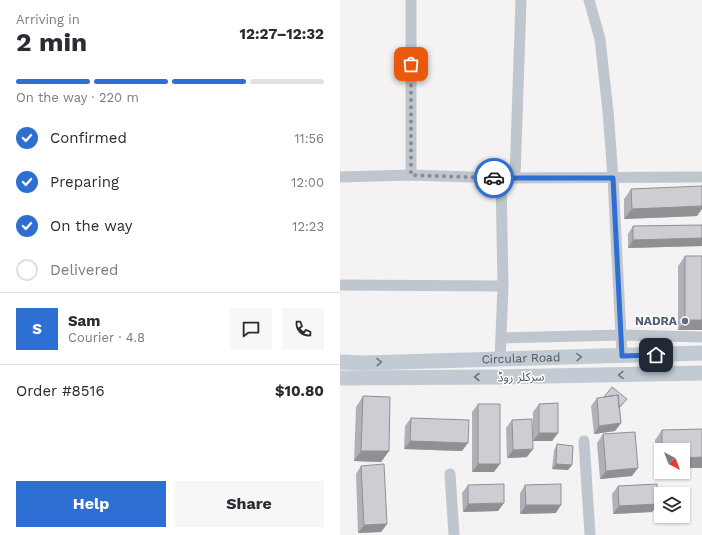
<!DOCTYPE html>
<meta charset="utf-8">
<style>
body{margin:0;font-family:"Work Sans","Noto Sans Arabic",sans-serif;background:#f7f7f7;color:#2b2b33;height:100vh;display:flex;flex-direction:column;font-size:15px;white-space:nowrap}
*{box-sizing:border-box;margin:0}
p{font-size:13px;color:#7c7c81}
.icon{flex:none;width:22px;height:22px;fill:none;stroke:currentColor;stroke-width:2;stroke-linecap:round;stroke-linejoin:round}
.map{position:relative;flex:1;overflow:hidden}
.side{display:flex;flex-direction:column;background:#fff;width:340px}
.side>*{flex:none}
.needle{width:26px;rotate:138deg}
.buttons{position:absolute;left:314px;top:443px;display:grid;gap:8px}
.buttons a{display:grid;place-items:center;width:36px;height:36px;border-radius:0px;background:#fff;box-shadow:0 1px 3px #0004;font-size:20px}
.pin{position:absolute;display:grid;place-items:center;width:34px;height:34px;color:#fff;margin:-17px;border-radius:8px;box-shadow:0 2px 6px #0006}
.courier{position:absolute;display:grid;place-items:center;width:40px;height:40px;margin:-20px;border:3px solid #2e6fd3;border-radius:50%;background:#fff;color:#222;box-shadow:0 1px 5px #0007}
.overview em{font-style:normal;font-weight:700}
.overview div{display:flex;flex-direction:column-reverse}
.overview{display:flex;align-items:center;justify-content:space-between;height:68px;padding:0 16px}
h1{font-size:26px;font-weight:700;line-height:30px}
.bar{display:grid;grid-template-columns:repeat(4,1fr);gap:6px 4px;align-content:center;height:48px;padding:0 16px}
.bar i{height:5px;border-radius:3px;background:#e1e1e2}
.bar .on{background:#2e6fd3}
.bar p{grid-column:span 4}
.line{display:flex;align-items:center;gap:10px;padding:0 16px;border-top:1px solid #e1e1e2}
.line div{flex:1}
.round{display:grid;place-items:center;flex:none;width:42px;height:42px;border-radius:0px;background:#f7f7f7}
ol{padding:0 16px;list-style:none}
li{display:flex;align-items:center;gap:12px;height:44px}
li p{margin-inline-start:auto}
li .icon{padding:4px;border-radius:50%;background:#2e6fd3;color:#fff;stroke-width:4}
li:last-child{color:#7c7c81}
li i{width:22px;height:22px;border:2px solid #e1e1e2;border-radius:50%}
.button{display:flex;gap:8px;margin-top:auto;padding:8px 16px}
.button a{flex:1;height:46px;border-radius:0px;background:#2e6fd3;color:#fff;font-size:16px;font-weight:700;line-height:46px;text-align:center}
.button a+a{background:#f7f7f7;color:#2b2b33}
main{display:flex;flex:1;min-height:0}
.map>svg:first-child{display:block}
</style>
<main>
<section class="side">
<div class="overview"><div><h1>2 min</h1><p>Arriving in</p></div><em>12:27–12:32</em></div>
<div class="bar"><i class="on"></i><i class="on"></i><i class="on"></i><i></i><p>On the way · 220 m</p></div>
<ol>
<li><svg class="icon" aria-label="check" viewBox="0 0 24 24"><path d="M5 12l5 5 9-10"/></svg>Confirmed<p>11:56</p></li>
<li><svg class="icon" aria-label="check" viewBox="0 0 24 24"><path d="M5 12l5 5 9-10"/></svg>Preparing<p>12:00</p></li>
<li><svg class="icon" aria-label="check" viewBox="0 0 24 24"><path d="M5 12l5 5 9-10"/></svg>On the way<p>12:23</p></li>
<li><i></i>Delivered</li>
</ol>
<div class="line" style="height:72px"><b class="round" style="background:#2e6fd3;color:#fff">S</b><div><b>Sam</b><p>Courier · 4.8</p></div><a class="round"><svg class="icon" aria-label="chat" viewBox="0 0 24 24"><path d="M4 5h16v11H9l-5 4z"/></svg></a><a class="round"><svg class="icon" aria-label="phone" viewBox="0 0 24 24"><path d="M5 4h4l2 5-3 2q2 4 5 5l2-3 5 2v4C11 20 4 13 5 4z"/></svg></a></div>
<div class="line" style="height:52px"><div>Order #8516</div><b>$10.80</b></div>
<div class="button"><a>Help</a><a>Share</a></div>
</section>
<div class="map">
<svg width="362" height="535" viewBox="0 0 362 535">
<rect width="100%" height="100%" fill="#f4f2f2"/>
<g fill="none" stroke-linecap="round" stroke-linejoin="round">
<path stroke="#c0c6cd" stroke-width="11" d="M71,0V175
M249,0L260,39L268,111L273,178L282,356
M0,177L71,175L161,178L362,177
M175,177L181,0
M0,285L163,286
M161,338L282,335L362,337
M160,359L163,286L161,178
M244,441L250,535
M110,474L114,535"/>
<g stroke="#c2cad3" stroke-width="15">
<path id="s1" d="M0,362L23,363L362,353"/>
<path d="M0,378L158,377L362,373"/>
</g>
</g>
<path fill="#b0b1b6" d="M291,189L357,216L284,219V199Z
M362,225V246L288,248V234L293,226Z
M345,256L362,330H338V266Z
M23,396L49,451L41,462L14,461L16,407Z
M257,398L280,408L281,423L275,431L254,434L251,406Z
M138,404L154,472H132V412Z
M199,404L218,433L212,441H193V412Z
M71,418L122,451L64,449L65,426Z
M172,420L187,457L167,458L166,428Z
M322,430L343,450H321V468H315V440Z
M263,434L292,476L260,479L257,443Z
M217,444L232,465L228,470L212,469L214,450Z
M21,466L47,524L41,532L18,533L16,474Z
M128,485L158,511L123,512L122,493Z
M185,485L216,513L180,514V493Z
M278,486L318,504L312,512L273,514L272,494Z"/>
<path fill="#909094" d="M362,206V209L357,216L284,219L292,209Z
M362,238V246L288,248L293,240Z
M345,320H362V330H338Z
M281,423L275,431L254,434L259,426Z
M199,433H218L212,441H193Z
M70,441L128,443L122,451L64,449Z
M193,449L187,457L167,458L173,450Z
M21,451H49L41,462L14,461Z
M362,457V468H343V458Z
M321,459V468H315Z
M138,464H160L154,472H132Z
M216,464L232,465L228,470L212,469Z
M298,468L292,476L260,479L266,471Z
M164,503L158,511L123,512L128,504Z
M318,504L312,512L273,514L279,506Z
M186,505H221L216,513L180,514Z
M47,524L41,532L18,533L24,525Z"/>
<path fill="#cdced4" stroke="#909094" d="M362,186V206L292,209L291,189Z
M362,225V238L293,240V226Z
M345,256H362V320H345Z
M272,387L287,399L279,408L278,395L264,397Z
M278,395L281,423L259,426L257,398Z
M23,396L50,397L49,451H21Z
M218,403V433H199V404Z
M138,404H160V464H138Z
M71,418L129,420L128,443L70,441Z
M192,419L193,449L173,450L172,420Z
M362,429V457L343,458V450H322V430Z
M295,432L298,468L266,471L263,434Z
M217,444L233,446L232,465L216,464Z
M44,464L47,524L24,525L21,466Z
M164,484V503L128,504V485Z
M221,484V505H186L185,485Z
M317,484L318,504L279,506L278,486Z"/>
<defs><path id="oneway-chevron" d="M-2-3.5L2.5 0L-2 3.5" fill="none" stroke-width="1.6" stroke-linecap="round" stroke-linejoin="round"/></defs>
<g stroke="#6f7881">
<use href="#oneway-chevron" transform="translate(239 357) rotate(-2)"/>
<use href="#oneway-chevron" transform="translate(39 362) rotate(-2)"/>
<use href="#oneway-chevron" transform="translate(281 375) rotate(179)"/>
<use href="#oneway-chevron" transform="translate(137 377) rotate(180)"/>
</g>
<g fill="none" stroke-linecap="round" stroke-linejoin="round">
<path stroke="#878c92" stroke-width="4" stroke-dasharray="0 7.2" d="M71,64V175L154,178"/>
<path stroke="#2e6fd3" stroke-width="5" d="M154,178H273L282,356L316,355"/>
</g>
<circle fill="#5c6f8a" stroke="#fff" stroke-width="1.5" cx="345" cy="321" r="4"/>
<g text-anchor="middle" stroke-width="3" stroke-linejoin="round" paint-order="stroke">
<g font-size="12" font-weight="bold" fill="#4e5e75" stroke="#fff" text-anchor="end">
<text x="337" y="325">NADRA</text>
</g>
<g font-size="12" fill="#4c555e" stroke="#fff">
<text dy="4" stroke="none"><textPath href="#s1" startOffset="181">Circular Road</textPath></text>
<text transform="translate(181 377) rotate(-1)" y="4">سرکلر روڈ</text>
</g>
</g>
</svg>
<div class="buttons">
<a><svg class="needle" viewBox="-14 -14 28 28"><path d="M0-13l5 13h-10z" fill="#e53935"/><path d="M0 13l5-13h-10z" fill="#7c7c81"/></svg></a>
<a><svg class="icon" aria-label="layers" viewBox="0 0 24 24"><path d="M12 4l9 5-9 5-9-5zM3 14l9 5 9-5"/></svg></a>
</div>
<div class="pin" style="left:71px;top:64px;background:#ea580c"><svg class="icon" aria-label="bag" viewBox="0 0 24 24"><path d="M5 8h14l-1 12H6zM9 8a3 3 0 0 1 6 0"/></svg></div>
<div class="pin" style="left:316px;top:355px;background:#1f2937"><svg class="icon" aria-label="home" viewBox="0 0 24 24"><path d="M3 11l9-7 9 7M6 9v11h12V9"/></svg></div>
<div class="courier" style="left:154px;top:178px"><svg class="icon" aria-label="car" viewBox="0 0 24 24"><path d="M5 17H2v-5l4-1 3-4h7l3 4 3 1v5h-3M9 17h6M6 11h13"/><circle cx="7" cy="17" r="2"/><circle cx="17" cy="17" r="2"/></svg></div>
</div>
</main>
